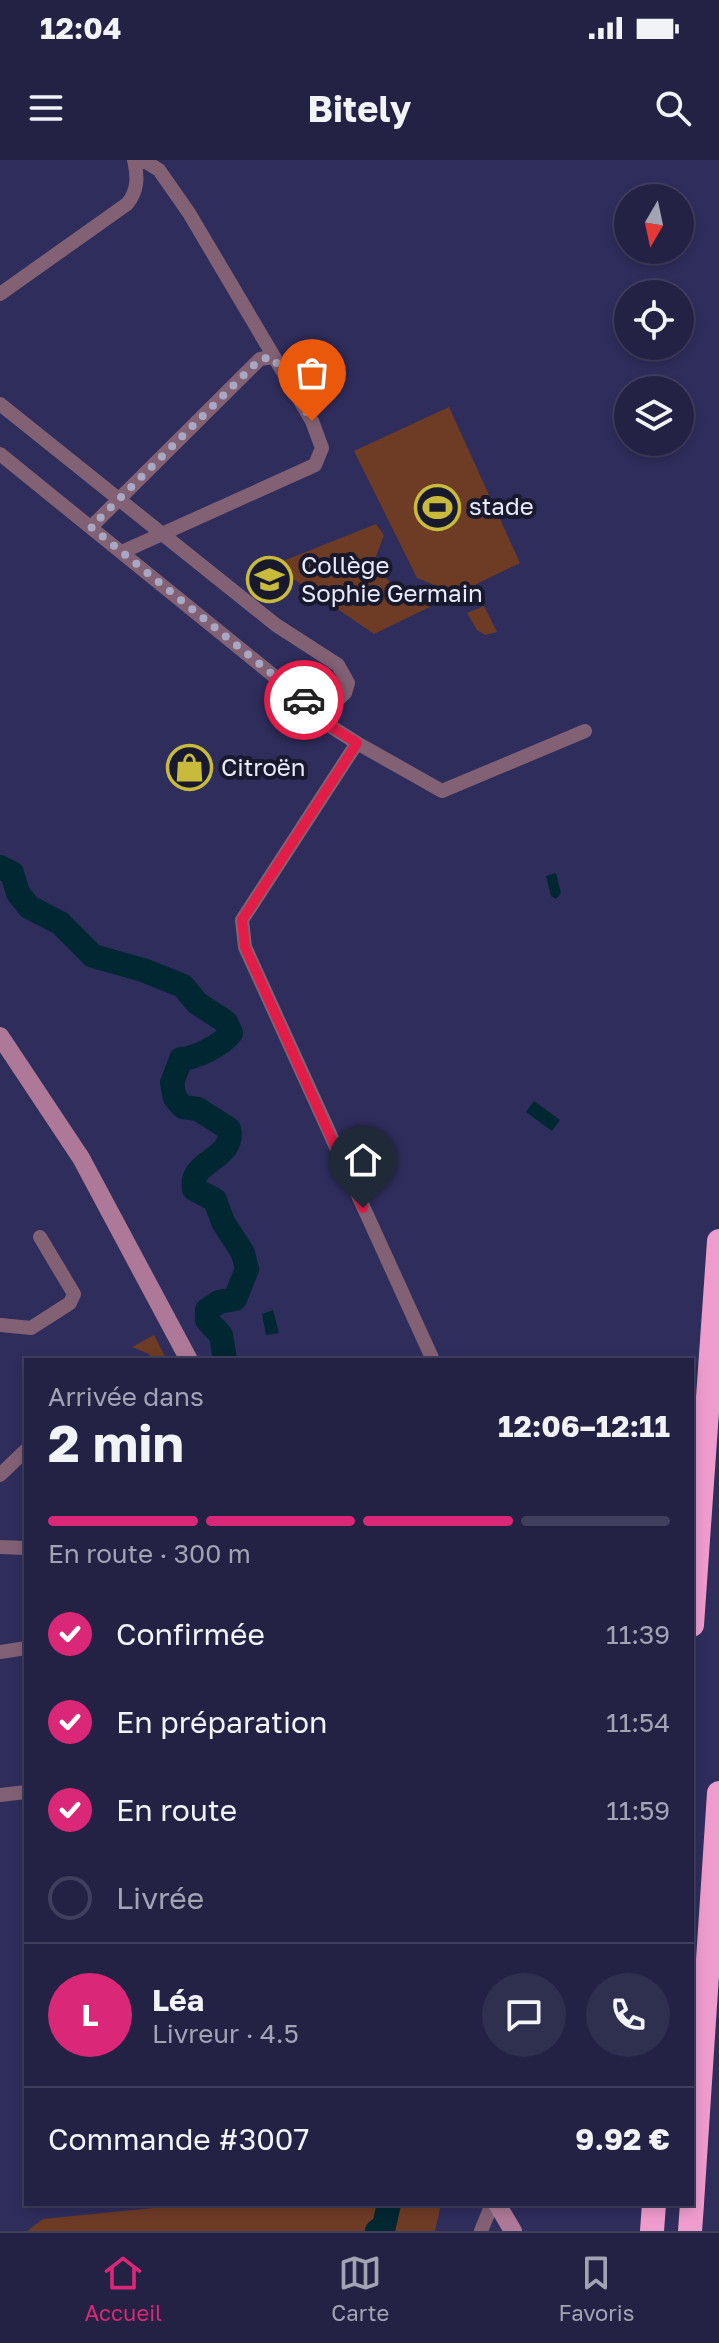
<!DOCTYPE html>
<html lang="fr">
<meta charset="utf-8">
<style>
body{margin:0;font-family:"Golos Text",sans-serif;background:#2f2f50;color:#f1f3f6;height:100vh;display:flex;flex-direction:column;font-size:30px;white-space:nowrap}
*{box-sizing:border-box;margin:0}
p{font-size:26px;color:#a3a4b3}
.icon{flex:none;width:44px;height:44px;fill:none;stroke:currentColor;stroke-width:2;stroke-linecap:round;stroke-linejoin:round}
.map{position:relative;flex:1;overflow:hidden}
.drawer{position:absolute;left:24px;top:1198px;width:670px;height:848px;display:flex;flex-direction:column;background:#232245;border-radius:0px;box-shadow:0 4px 12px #0003,0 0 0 2px #403f5e}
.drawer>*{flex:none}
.needle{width:52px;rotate:189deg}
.buttons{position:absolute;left:614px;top:24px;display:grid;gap:16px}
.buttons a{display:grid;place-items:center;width:80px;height:80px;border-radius:50%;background:#232245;box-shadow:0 4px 12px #0003,0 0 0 2px #403f5e;font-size:40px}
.pin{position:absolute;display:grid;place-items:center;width:68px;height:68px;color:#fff;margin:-82px -34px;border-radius:50% 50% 50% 0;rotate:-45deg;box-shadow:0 0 8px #0007}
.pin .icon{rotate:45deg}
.courier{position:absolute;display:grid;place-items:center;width:80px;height:80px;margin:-40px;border:6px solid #e11d48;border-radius:50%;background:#fff;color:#222;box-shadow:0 2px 10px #0007}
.headline em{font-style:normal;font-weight:700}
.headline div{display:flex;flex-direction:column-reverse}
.headline{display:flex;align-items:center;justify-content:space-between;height:136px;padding:0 24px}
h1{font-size:52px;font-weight:700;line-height:60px}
.bar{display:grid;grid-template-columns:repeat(4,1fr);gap:12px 8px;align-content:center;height:96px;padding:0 24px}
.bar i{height:10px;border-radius:6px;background:#403f5e}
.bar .on{background:#db2777}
.bar p{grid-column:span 4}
.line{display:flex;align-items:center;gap:20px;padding:0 24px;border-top:2px solid #403f5e}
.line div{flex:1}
.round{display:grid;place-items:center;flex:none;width:84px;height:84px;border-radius:42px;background:#2f2f50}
ol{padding:0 24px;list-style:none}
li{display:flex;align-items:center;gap:24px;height:88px}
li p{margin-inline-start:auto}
li .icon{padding:8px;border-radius:50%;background:#db2777;color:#fff;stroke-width:4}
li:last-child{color:#a3a4b3}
li i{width:44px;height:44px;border:4px solid #403f5e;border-radius:50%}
.status{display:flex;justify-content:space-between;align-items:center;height:56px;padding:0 40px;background:#232245;direction:ltr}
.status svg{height:22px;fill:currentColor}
header{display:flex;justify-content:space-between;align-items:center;height:104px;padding:0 24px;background:#232245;font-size:36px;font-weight:700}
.tab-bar{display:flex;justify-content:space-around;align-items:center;height:112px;border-top:2px solid #403f5e;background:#232245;font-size:22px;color:#a3a4b3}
.tab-bar a{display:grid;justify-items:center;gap:4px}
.tab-bar .on{color:#db2777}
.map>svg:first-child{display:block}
</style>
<div class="status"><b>12:04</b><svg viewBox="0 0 49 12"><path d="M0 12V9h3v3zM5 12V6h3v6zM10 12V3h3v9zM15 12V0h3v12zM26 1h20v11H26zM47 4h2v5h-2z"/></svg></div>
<header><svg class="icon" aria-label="menu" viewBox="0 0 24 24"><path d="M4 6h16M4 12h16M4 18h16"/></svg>Bitely<svg class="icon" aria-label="search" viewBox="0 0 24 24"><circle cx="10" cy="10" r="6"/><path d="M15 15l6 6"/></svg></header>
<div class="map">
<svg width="719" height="2071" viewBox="0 0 719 2071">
<rect width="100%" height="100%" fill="#2f2d5c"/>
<path fill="#6e3b25" d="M449,247L520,403L456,434L417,418L354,291Z
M376,364L384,375L375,399C394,437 407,435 446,439L374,474L273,405Z
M484,446L497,472L485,475L477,470L467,453Z
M154,1175L167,1200H152L149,1194L132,1187Z
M192,2044H386L383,2061L372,2071H27L43,2059Z
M392,2044H441L435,2071H381Z"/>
<path fill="#012732" d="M556,713L561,733L556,739L551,736L546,716Z
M534,941L560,960L552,971L526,952Z
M273,1150L279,1173L266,1175L262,1154Z"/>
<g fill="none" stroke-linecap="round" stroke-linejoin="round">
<path stroke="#012732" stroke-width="24" d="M0,707L12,713L18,733L29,747L60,763L93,796L143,810L183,826L197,843L226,862L231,873C222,885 196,898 181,899L172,923L175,938L183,947L198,949L229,969C236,1000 188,1000 194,1029L215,1040L223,1062L243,1093L247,1109L235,1139L219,1142L207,1150V1160L221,1175L225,1200
M377,2071L384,2066L389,2044"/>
<path stroke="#836175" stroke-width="14" d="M0,134L127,44C138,31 138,17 134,0
M0,244L276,465L338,505L348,523L345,533L322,555
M0,294L322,555L330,566L357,583
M91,367L260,199L273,197
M122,392L315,305L322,288L312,261L189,53L159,10L143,0
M1,1165L31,1168L70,1143L74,1134L40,1077
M433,1200L245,787L242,760L357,583L442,631L585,571
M0,1315L26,1290
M0,1387L26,1388
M0,1492L26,1488
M0,1635L26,1632
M481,2071L492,2044"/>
<path stroke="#ae7998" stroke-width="18" d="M0,876L81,998L189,1200
M497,2044L513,2071"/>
<path stroke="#ee9ccd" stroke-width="24" d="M692,1465L719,1081
M692,2043L719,1633
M652,2071L654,2044
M690,2071L692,2044"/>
</g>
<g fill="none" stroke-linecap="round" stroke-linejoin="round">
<path stroke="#a8a8c4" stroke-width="8" stroke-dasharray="0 14.4" d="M304,540L91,367L260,199L273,197L312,261"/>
<path stroke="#e11d48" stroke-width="10" d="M304,540L330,566L357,583L242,760L245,787L363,1048"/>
</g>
<defs>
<symbol id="stadium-ring" viewBox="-11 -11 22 22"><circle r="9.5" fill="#19192e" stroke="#c8bb3b" stroke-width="1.5"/><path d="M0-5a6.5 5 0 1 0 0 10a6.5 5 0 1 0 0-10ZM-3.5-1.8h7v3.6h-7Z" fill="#c8bb3b"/></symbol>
<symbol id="school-ring" viewBox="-11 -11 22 22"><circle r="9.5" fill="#19192e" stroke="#c8bb3b" stroke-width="1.5"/><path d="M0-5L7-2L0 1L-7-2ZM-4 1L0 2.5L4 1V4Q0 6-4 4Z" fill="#c8bb3b"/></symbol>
<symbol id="shop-ring" viewBox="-11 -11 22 22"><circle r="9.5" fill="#19192e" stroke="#c8bb3b" stroke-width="1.5"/><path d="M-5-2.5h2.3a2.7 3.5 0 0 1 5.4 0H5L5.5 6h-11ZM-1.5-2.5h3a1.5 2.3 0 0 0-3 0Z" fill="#c8bb3b"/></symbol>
</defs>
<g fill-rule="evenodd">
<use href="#stadium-ring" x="412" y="322" width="51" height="51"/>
<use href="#school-ring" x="244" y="394" width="51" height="51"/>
<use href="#shop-ring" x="164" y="582" width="51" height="51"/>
</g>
<g text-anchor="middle" stroke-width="8" stroke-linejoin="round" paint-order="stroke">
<g font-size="24" fill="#e9eafc" stroke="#19192e" text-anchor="start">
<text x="469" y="355">stade</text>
<text x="301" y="414">Collège<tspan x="301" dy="28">Sophie Germain</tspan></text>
<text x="221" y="616">Citroën</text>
</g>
</g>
</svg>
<div class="buttons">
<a><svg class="needle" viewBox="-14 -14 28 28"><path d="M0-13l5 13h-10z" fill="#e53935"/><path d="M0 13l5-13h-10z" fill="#a3a4b3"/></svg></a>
<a><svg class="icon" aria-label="locate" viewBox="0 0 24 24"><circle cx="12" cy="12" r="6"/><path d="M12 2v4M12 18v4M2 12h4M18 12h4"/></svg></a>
<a><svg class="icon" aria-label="layers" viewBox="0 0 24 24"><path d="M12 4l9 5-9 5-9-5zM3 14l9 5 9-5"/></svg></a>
</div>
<div class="pin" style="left:312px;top:261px;background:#ea580c"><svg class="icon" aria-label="bag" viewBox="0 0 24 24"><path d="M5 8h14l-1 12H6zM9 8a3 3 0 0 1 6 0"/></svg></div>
<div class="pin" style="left:363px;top:1048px;background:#1f2937"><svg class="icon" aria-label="home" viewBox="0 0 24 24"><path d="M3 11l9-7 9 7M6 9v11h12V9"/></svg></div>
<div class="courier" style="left:304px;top:540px"><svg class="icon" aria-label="car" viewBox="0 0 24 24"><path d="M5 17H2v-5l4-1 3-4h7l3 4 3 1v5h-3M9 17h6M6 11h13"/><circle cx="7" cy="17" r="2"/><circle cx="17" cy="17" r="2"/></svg></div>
<section class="drawer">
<div class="headline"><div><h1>2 min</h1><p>Arrivée dans</p></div><em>12:06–12:11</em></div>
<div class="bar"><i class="on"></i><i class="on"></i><i class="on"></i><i></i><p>En route · 300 m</p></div>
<ol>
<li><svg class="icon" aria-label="check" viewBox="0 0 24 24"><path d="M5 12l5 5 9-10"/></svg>Confirmée<p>11:39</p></li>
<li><svg class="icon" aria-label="check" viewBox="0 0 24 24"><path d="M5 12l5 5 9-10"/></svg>En préparation<p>11:54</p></li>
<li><svg class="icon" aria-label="check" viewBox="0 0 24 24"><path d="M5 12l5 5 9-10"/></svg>En route<p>11:59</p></li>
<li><i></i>Livrée</li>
</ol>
<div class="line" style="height:144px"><b class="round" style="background:#db2777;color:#fff">L</b><div><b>Léa</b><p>Livreur · 4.5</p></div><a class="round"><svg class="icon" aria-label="chat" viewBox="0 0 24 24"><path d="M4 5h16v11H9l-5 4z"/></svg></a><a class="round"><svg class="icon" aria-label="phone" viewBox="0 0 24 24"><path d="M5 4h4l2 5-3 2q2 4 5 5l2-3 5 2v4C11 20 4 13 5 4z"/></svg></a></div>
<div class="line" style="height:104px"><div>Commande #3007</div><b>9.92 €</b></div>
</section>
</div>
<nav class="tab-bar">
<a class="on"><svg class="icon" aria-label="home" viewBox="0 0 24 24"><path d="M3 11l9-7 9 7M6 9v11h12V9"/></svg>Accueil</a>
<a><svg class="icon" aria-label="map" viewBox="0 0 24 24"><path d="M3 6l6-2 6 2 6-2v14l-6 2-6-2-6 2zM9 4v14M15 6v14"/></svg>Carte</a>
<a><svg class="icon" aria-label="saved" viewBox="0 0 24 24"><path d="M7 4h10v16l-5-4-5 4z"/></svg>Favoris</a>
</nav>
